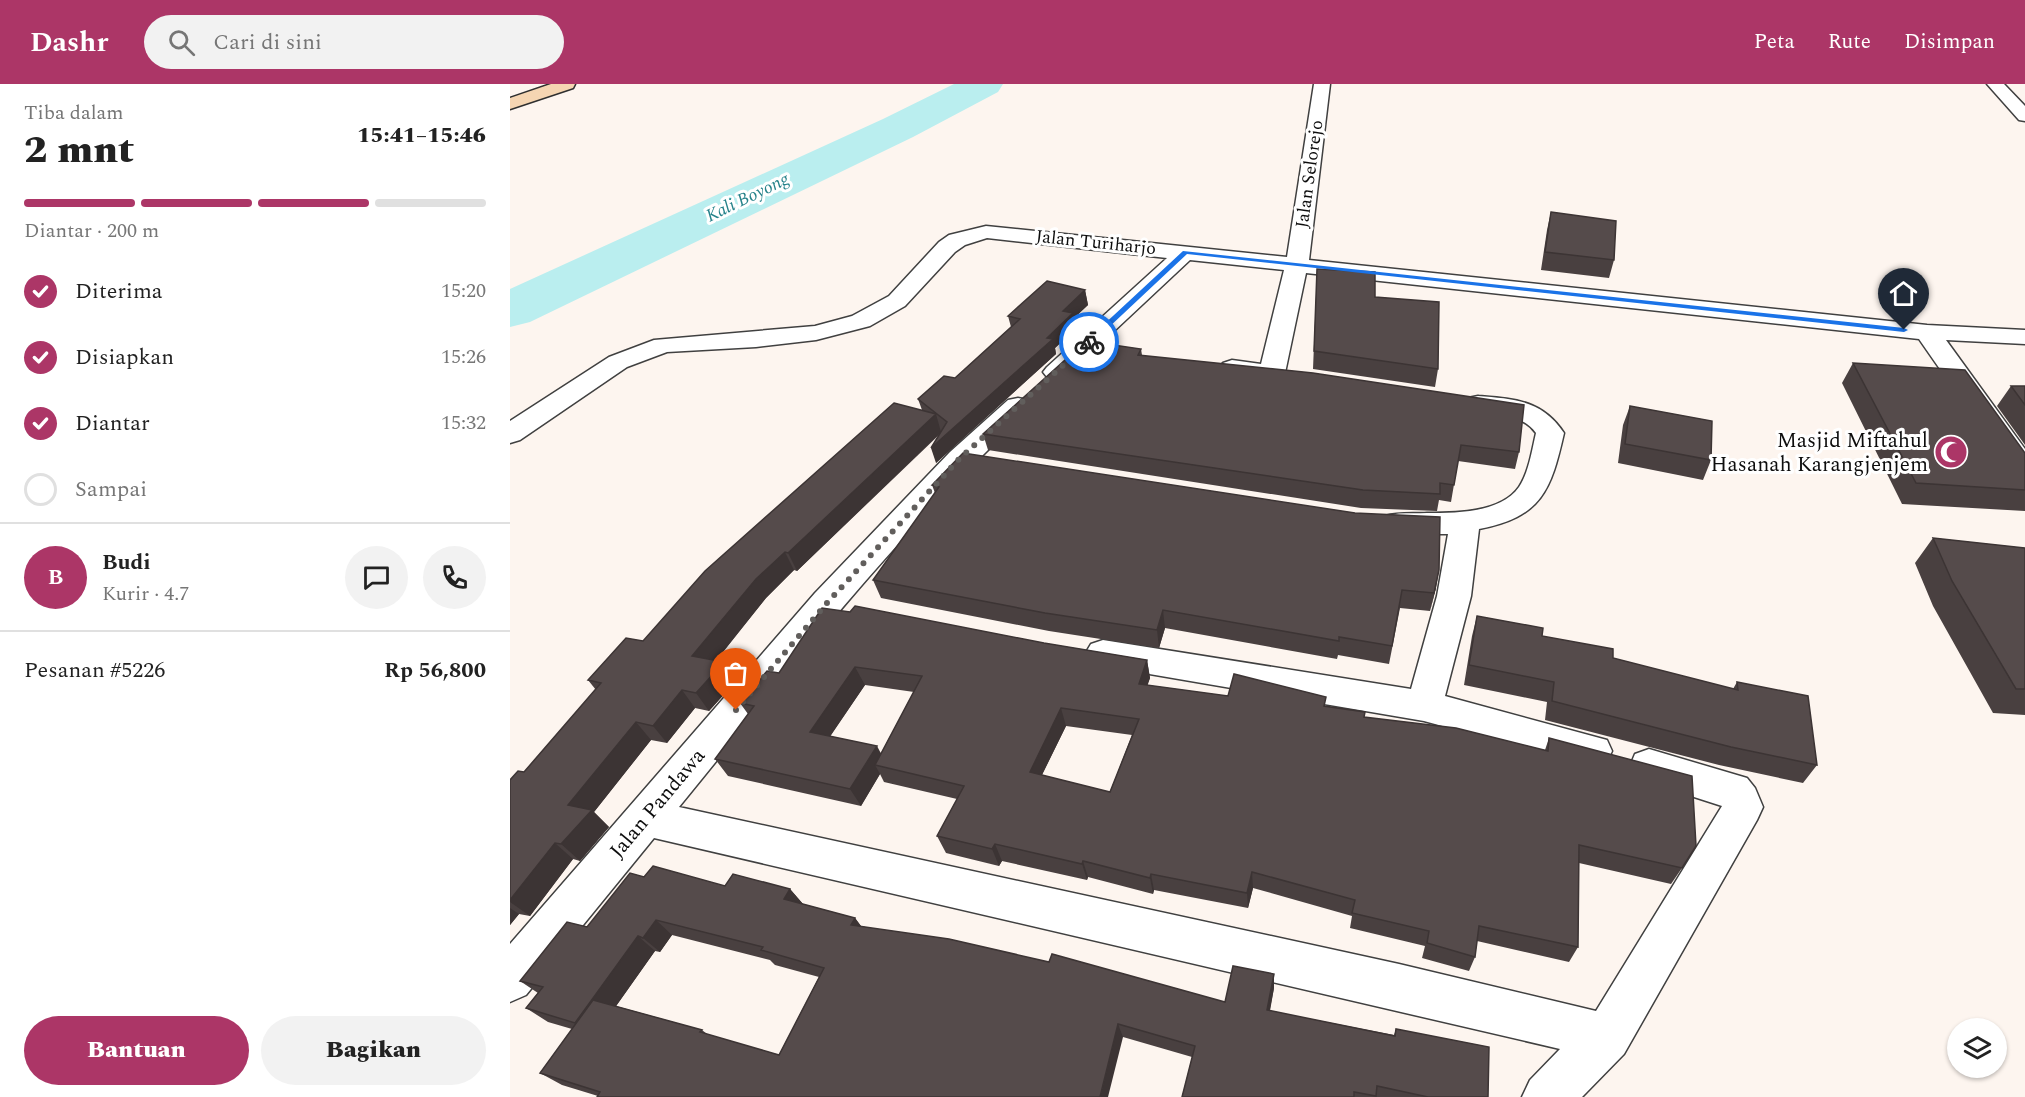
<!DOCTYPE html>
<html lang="id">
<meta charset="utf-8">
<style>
body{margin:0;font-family:Spectral,serif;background:#f2f2f2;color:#222;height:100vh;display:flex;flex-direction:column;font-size:22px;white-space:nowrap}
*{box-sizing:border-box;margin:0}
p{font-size:20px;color:#767676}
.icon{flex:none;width:33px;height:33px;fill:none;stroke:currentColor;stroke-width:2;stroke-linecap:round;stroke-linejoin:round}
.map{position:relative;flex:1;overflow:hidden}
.side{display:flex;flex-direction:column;background:#fff;width:510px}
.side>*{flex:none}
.controls{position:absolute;left:1437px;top:934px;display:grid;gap:12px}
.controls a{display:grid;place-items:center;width:60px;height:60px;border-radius:50%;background:#fff;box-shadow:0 2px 4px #0004;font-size:30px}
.pin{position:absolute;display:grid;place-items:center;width:51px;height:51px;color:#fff;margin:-62px -26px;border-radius:50% 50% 50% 0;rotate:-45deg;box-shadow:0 0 6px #0007}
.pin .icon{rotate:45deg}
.courier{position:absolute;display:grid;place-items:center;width:60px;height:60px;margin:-30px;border:4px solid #1a73e8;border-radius:50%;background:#fff;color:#222;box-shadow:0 2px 8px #0007}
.overview em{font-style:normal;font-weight:800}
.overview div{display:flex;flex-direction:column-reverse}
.overview{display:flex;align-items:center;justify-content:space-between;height:102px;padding:0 24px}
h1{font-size:39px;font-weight:800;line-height:45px}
.bar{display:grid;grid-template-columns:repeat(4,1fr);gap:9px 6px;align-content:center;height:72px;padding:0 24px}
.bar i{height:8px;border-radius:4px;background:#e0e0e0}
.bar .selected{background:#ac3667}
.bar p{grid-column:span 4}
.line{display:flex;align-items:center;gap:15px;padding:0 24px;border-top:2px solid #e0e0e0}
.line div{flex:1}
.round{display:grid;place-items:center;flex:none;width:63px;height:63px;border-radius:32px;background:#f2f2f2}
ol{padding:0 24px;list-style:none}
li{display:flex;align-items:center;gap:18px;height:66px}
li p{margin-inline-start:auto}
li .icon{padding:6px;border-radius:50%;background:#ac3667;color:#fff;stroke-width:4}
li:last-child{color:#767676}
li i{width:33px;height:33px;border:3px solid #e0e0e0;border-radius:50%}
.button{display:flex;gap:12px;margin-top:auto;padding:12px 24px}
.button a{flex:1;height:69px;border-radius:36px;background:#ac3667;color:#fff;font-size:24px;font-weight:800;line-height:69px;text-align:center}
.button a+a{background:#f2f2f2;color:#222}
header{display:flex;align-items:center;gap:36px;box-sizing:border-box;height:84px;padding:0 30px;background:#ac3667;color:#fff}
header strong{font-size:28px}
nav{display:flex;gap:33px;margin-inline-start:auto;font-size:21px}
.search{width:420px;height:54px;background:#f2f2f2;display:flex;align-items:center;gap:15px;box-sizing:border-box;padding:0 21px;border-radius:33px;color:#767676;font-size:22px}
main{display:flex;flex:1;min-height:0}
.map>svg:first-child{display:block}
</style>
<header>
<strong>Dashr</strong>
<div class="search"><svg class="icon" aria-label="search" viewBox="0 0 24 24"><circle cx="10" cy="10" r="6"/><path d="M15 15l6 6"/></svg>Cari di sini</div>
<nav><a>Peta</a><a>Rute</a><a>Disimpan</a></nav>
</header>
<main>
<section class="side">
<div class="overview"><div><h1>2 mnt</h1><p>Tiba dalam</p></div><em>15:41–15:46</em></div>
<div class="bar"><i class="selected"></i><i class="selected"></i><i class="selected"></i><i></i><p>Diantar · 200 m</p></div>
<ol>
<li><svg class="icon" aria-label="check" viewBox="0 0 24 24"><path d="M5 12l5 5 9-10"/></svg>Diterima<p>15:20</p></li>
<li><svg class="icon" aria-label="check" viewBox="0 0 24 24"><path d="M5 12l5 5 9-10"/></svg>Disiapkan<p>15:26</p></li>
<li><svg class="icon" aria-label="check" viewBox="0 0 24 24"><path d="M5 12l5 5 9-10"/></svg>Diantar<p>15:32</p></li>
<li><i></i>Sampai</li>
</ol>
<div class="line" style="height:108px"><b class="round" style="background:#ac3667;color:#fff">B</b><div><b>Budi</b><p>Kurir · 4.7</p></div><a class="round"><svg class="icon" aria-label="chat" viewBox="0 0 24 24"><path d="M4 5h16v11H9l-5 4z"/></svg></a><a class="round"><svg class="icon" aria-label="phone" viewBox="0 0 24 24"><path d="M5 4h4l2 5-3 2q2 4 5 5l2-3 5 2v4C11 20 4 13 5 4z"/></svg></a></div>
<div class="line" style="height:78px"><div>Pesanan #5226</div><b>Rp 56,800</b></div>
<div class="button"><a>Bantuan</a><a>Bagikan</a></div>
</section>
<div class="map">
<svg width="1515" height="1013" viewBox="0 0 1515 1013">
<rect width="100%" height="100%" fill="#fdf5ef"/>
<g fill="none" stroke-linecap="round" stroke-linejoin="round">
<path fill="#baeeef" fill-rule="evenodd" d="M444,0H493L488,8L403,53L20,238L0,243V205L373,35Z"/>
<defs>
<path id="street" d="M804,0H820L799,176L1417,241L1515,246V260L1436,256L1515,365V395L1505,393L1409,255L796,189L775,289L771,295C753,299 731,294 713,289L709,284L713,279L722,276L751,280L774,186L680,176L555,293L546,296L537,293L533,288L537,283L657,174L477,154L455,161L445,168L395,222L360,242L306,256L246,263L157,268L117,283L10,356L0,359V337L99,273L144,256L305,242L342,232L379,212L429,158L439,151L476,142L777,173Z
M1477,0H1494L1515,22V37L1509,36Z
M968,312C1005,315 1032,316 1054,349C1041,406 1032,433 969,445L961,512L935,612L1097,656L1102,667L1097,678L1083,683L914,637L581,580L575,570L581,560L593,556L901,605L927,512L938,450H901L875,446L871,439L875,432C889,428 903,430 917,429C945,429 991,429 1009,403C1019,388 1022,366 1026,349C1010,327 982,332 958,326L955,320L958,314Z
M508,314L518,316L522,322L518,328C388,447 280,587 169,723L889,880L1086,927L1212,722L1125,694L1120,682L1125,670L1139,665L1237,694L1245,704L1253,723L1247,736L1114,970L1072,1013H1012L1020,996L1050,965L144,754L16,911L0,918V860L305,509L440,368L498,316Z"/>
<path id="secondary" d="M41,0H65L63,4L0,25V14Z"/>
</defs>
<use href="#street" stroke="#404040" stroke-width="3"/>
<use href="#secondary" stroke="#2f2f2f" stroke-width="3"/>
<use href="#street" fill="#fff" fill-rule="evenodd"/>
<use href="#secondary" fill="#f5d5b2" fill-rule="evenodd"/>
</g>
<path fill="#494040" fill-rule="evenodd" d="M1041,128L1104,176L1099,194L1031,186L1037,146Z
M807,185L865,213L928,285L925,303L803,285Z
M575,206L578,221L564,234L566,244L545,264L546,270L426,379L430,350L287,487L284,486L256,514L206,577L214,578L226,597L199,627L185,624L157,659L141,656L84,728L99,743L70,777L63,775L20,832L9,830L0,841V696L14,688L86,606L78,596L133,557L412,326L408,315L445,294L501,243L498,232Z
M631,265L632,271L1009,368L1005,385L948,377L941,418L929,416L927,427L851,424L478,366L473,350Z
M1343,279L1515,369V427L1392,420L1332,299Z
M1501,302H1515V361L1487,322Z
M1120,322L1201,376L1193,396L1108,379L1113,341Z
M422,401L845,429L926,504L920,527L890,524L879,580L828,571L827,575L655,544L649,564L539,547L371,514L363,496L425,409Z
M1423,454L1515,464V631L1483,629L1423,522L1405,479Z
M967,532L1103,574L1223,605L1227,598L1307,681L1293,699L1209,681L1035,636L1037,618L954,601L962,552Z
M534,559L637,576L640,594L637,601L718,612L815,622L854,633L1035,666L1039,654L1172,784L1161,800L1069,779L1068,863L1059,878L967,857L965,873L959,887L912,874L915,862L840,844L842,832L743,804L738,824L644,806L643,810L578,793L577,796L492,777L489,782L436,769L427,752L447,715L374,698L370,690L351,722L218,692L205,675L238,630L230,619L269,589ZM355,601L404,608L371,669L320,652ZM556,642L622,651L600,708L532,691Z
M134,793L215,802L280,805L293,820L345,834L351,842L715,918L764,904L760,927L884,951L886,945L978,1013H672L682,973L613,953L88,1012L52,1001L30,989L62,945L38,938L16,924L28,909L10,897L77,843ZM162,851L260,876L265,881L309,893L269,971L197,950L192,946L106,922L145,867L150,868Z"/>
<path fill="#3c3434" d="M575,206L578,221L564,234L566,244L545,264L546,270L426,379L421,364L537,254L553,227Z
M426,330L431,348L287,487L278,469Z
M275,468L284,486L256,514L195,590L182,572L246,495Z
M929,486L926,504L920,527L924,509Z
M653,526L655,544L649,564L647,546Z
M637,576L640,594L632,618L629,600Z
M214,578L226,597L199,627L186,609Z
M345,583L355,601L311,666L300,648Z
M172,606L185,624L157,659L143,642Z
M551,624L556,642L525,705L520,688Z
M126,638L141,656L84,728L99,743L70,777L51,760L58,721Z
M367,662L376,679L365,681L370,690L351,722L340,705Z
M45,759L63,775L20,832L0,818V816Z
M485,760L492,777L489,782L482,765Z
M573,777L578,793L577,796L572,780Z
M742,788L743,804L738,824L737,809Z
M641,790L644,806L643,810L640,794Z
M280,805L293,820L274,815Z
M0,824L9,830L0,841Z
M345,834L356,849L341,841Z
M146,836L162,851L150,868L133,854Z
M128,852L145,867L85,952L65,939Z
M764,890V904L757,940V926Z
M608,940L613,953L598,1013H590Z"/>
<path fill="#554b4b" stroke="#3c3434" stroke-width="1.5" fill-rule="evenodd" d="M1041,128L1106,137L1104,176L1035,168Z
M807,185L865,188V213L929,218L928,285L804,267Z
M537,197L575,206L553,227L563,229L537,254L543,255L421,364L437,338L408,315L434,292L445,294L510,235L498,232Z
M576,257L631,265L628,271L803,289L1014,321L1009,368L951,361L944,401L930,399V410L853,406L473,350Z
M1343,279L1455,286L1515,369V406L1406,399Z
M1501,302H1515V321Z
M384,319L426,330L278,469L275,468L246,495L182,572L214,578L186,609L172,606L143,642L126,638L58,721L82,726L51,760L45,759L0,816V696L8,687L14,688L91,599L78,596L116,554L133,557L195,487Z
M1120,322L1202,337L1201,376L1115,360Z
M453,369L845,429L930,433L929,486L924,509L892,506L882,562L829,553V557L653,526L647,546L535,529L363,496L429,403L422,401Z
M1423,454L1515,464V605H1506L1442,497Z
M345,522L534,559L637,576L629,600L718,612L724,590L816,613L814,622L855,628L854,633L946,644L1038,667L1039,654L1182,692L1186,762L1172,784L1069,761L1068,863L969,842L965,873L917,859L919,847L842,829L845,816L742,788L737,809L641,790L640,794L573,777L572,780L485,760L482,765L427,752L454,702L365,681L412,592L345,583L300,648L367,662L340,705L205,675L244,622L230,619L257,587L269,589L312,524L340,528ZM551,624L629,635L600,708L520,688Z
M967,532L1033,544L1032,552L1103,565V574L1228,606L1227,598L1298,612L1307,681L1221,663L1042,617L1044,598L959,581Z
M143,782L215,802L223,790L280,805L274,815L345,834L341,841L439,855L539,878L542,870L715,918L723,882L764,890L757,926L885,952L886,945L979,963L978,1013H918L867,1002L866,1012L844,1008V1013H672L685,962L608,940L590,1013H87L90,1008L30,989L83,916L192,946L190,948L269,971L314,884L251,866L253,863L146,836L133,854L128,852L65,939L16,924L33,903L10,897L57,838L77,843L120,789L134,793Z"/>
<path fill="#1a73e8" d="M673,167L1394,244L1398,246L1394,248L677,170L581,260H576V257Z"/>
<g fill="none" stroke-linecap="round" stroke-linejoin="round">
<path stroke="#615e5c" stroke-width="6" stroke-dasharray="0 10.8" d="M226,626L317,519L450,374L579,258"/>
</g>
<defs>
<symbol id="mosque-disc" viewBox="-11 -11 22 22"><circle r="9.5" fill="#ac3667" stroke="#fff"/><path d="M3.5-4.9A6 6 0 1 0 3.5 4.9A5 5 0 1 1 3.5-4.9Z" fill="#fff"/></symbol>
</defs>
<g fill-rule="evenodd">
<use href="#mosque-disc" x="1422" y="349" width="38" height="38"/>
</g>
<g text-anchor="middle" stroke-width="6" stroke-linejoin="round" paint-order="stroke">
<g font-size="18" fill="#0d0d0d" stroke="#fff">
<text transform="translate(799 90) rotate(-82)" y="6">Jalan Selorejo</text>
<text transform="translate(586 158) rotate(6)" y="6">Jalan Turiharjo</text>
</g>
<g font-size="18" font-style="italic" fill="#25828a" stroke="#fff">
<text transform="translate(237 113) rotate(-26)" y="6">Kali Boyong</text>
</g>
<g font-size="21" fill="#0d0d0d" stroke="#fff" text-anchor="end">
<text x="1418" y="363">Masjid Miftahul<tspan x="1418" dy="24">Hasanah Karangjenjem</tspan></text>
</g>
<g font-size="21" fill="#0d0d0d" stroke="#fff">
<text transform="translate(147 719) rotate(-50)" y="7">Jalan Pandawa</text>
</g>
</g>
</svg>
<div class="controls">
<a><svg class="icon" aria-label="layers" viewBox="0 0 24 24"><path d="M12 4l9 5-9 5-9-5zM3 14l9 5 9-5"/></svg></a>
</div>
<div class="pin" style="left:226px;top:626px;background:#ea580c"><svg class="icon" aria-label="bag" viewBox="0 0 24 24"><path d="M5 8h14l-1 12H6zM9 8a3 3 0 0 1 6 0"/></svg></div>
<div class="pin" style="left:1394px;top:246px;background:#1f2937"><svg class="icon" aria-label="home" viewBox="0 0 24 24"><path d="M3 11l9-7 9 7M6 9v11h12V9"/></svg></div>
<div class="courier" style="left:579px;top:258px"><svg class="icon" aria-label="bike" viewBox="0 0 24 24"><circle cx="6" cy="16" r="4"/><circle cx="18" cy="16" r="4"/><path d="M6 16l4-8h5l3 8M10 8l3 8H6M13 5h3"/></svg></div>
</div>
</main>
